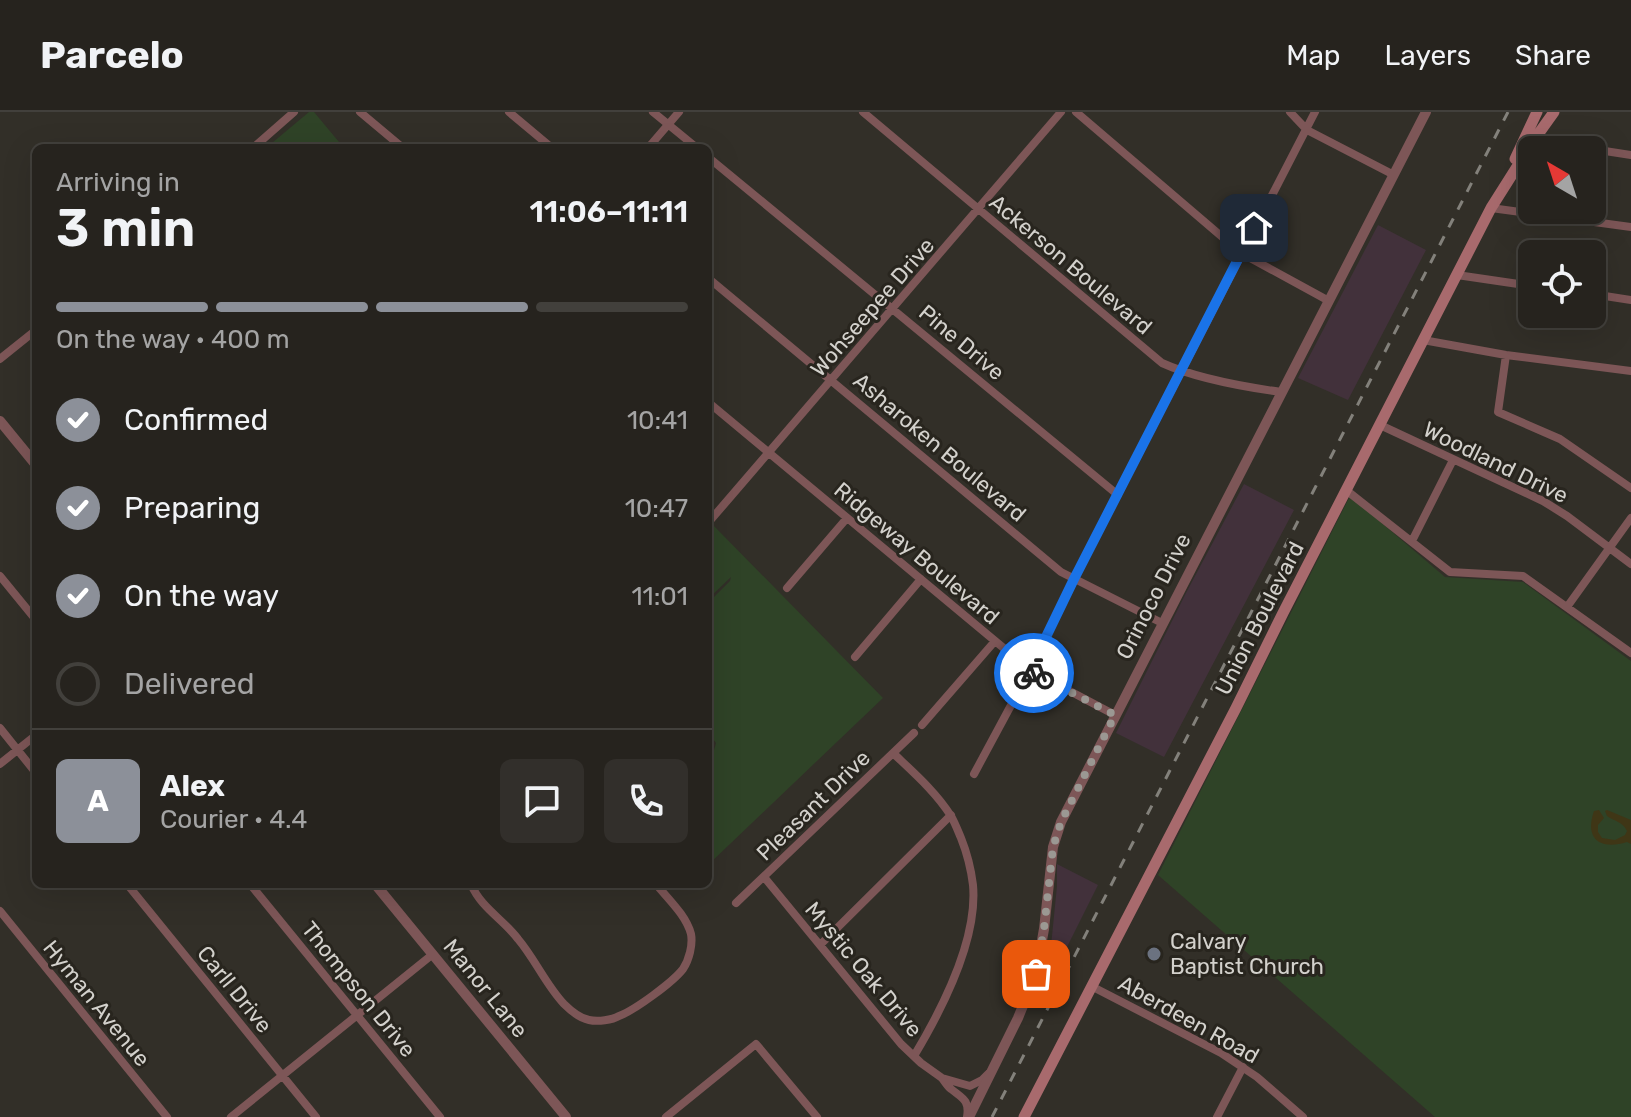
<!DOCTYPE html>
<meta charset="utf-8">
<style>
body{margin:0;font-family:Rubik,sans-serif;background:#322f2b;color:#f1f3f6;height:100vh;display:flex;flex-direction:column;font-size:30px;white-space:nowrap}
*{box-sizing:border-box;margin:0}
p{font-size:26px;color:#a4a4a4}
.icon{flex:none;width:44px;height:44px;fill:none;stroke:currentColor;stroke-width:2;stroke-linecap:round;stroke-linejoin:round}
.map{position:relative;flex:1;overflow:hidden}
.panel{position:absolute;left:32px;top:32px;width:680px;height:744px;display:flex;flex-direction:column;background:#26231e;border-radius:12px;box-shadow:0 8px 32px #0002,0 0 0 2px #42403c}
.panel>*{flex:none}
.needle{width:52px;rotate:321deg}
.fabs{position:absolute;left:1518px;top:24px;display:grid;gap:16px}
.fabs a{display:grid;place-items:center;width:88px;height:88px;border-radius:12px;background:#26231e;box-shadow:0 8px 32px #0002,0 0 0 2px #42403c;font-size:40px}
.pin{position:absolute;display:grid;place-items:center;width:68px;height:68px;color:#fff;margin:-34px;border-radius:16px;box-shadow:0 4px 12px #0006}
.courier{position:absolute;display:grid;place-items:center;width:80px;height:80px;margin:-40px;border:6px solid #1a73e8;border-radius:50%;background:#fff;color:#222;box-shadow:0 2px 10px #0007}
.headline em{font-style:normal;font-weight:600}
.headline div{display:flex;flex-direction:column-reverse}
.headline{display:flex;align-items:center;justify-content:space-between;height:136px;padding:0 24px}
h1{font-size:52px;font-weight:600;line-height:60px}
.bar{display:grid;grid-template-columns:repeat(4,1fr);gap:12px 8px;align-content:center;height:96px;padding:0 24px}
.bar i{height:10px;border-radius:6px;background:#42403c}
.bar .active{background:#8c9099}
.bar p{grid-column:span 4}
.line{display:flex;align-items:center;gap:20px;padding:0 24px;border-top:2px solid #42403c}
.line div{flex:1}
.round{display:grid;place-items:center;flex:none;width:84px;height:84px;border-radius:12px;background:#322f2b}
ol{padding:0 24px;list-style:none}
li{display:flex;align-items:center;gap:24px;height:88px}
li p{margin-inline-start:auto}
li .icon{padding:8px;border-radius:50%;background:#8c9099;color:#fff;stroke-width:4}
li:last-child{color:#a4a4a4}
li i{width:44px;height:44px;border:4px solid #42403c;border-radius:50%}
header{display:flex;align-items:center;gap:48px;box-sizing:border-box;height:112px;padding:0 40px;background:#26231e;border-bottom:2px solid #42403c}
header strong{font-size:38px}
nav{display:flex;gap:44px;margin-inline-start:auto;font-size:28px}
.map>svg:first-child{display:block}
</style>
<header>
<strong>Parcelo</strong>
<nav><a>Map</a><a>Layers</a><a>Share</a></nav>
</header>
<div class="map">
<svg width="1631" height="1005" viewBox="0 0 1631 1005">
<rect width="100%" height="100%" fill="#322f28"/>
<path fill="#42313b" d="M1378,113L1426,138L1348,288L1298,266Z
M1244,372L1294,398L1164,645L1116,621L1186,481Z
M1057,752L1098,773L1055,859L1049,854L1057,774Z"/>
<path fill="#2f4327" d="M309,0H314L344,36H266Z
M1350,384L1445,465L1523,470L1631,549V1005H1435L1158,763Z
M714,414L883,586L708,753V642L714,638L716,631L708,620V491L730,469L731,465L708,487V420Z"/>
<path fill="#3f3616" d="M1599,698L1604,706L1598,713V720L1602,726L1615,728L1625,723L1627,719C1623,710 1614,709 1607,704L1605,699L1607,698L1631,708V732L1627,730C1601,738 1584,728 1594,699Z"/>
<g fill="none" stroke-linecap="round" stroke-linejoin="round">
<path stroke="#7d5657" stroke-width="8" d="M360,0L403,36
M509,0L552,36
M653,0L697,36
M863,0L1162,251C1195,266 1245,275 1281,280
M1076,0L1241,141L1329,189
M1290,0L1307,18L1394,63
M1534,28L1631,43
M253,36L294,0
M648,36L679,0
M708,45L1118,383
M1491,96L1631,115
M1457,163L1532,174
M708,166L1061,460L1162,511
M1592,182L1631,188
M1423,228L1506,243L1631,259
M1506,243L1498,300L1560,327L1631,376
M0,247L36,218
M708,290L1030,558L1115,603
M1380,313L1543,389L1567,404L1631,452
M1346,378L1450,460L1523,464L1631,541
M708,411L1061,0
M1412,429L1453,348
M0,464L36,508
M787,476L847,406
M1567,495L1631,406
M855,545L921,467
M922,613L995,529
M0,616L36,661
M893,641C913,660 936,680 951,704C955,711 958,719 961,726C967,741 971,757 973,773C978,828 941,899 914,944
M0,652L36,623
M974,662L1030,558L1074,467L1315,0
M764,765L901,932L921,951L942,966
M127,772L316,1005
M250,772L440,1005
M471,772C481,796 503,807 518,827C535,847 546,873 564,892C571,899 579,906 589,908C598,910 612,908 619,904C635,898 673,870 683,857C689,848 693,833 691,822C686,803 668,787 656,772
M736,791L914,621
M0,799L167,1005
M820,833L951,703
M1091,874L1221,941L1257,965L1303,1005
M231,1005L433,842
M666,1005L756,932L817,1005
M967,1005C970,988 962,986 951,977C947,974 945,970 942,966L970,974L982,968L988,962
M1217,1005L1243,955"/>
<path stroke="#7d5657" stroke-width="10" d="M0,309L36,353
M375,772L566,1005
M969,1005L1018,906L1036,862L1044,817L1053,735L1061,710L1426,0"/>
<path stroke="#a86a6d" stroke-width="11" d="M1515,47L1537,0
M1024,1005L1236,596L1283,501L1491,96L1534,28L1554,0"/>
<path stroke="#83817b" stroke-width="3" stroke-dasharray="10 10" stroke-linecap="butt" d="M992,1005L1508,0"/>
</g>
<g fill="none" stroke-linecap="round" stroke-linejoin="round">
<path stroke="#9b9893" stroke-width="8" stroke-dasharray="0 14.4" d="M1034,561L1115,603L1061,710L1053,735L1044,817L1036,862"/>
<path stroke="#1a73e8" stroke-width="10" d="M1034,561L1030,558L1074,467L1254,116"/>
</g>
<circle fill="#6b7280" stroke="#28251e" stroke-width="3" cx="1154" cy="842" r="8"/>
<g text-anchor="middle" stroke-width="6" stroke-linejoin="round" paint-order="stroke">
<g font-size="22" fill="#d3d1cc" stroke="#28251e">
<text transform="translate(1071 152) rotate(40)" y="8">Ackerson Boulevard</text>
<text transform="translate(872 195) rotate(-49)" y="8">Wohseepee Drive</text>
<text transform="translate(962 230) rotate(40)" y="8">Pine Drive</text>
<text transform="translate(940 335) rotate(40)" y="8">Asharoken Boulevard</text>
<text transform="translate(1496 350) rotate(26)" y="8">Woodland Drive</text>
<text transform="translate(917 441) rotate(40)" y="8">Ridgeway Boulevard</text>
<text transform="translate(1153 484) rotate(-63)" y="8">Orinoco Drive</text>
<text transform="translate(1259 506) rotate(-63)" y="8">Union Boulevard</text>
<text transform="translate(813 693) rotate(-44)" y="8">Pleasant Drive</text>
<text transform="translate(864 857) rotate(50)" y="8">Mystic Oak Drive</text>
<text transform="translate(486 876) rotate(51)" y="8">Manor Lane</text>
<text transform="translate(235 877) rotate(51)" y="8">Carll Drive</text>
<text transform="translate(359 877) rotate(51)" y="8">Thompson Drive</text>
<text transform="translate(97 891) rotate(51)" y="8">Hyman Avenue</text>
<text transform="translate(1189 907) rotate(29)" y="8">Aberdeen Road</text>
</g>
<g font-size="22" fill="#d3d1cc" stroke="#28251e" text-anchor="start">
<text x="1170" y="837">Calvary<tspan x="1170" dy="25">Baptist Church</tspan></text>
</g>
</g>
</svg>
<div class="fabs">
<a><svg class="needle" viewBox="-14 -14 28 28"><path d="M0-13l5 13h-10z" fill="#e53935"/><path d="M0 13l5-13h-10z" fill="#a4a4a4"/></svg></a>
<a><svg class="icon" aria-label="locate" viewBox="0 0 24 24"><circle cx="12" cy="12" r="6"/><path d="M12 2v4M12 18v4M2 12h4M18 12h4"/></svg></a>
</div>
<div class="pin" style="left:1036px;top:862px;background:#ea580c"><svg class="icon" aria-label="bag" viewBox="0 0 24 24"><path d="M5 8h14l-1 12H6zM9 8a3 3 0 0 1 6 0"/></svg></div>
<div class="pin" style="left:1254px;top:116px;background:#1f2937"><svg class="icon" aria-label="home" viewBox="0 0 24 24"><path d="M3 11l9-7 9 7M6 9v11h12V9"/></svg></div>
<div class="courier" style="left:1034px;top:561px"><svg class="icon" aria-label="bike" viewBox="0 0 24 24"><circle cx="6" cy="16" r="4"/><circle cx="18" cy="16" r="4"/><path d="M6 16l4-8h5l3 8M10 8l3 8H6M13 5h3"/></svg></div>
<section class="panel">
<div class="headline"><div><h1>3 min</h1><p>Arriving in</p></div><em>11:06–11:11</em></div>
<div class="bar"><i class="active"></i><i class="active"></i><i class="active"></i><i></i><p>On the way · 400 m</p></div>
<ol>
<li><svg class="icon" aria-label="check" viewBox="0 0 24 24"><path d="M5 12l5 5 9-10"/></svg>Confirmed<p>10:41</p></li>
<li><svg class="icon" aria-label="check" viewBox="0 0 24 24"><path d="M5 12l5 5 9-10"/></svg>Preparing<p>10:47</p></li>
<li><svg class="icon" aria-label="check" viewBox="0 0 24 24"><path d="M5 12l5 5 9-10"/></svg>On the way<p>11:01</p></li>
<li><i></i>Delivered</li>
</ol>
<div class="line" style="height:144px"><b class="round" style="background:#8c9099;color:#fff">A</b><div><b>Alex</b><p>Courier · 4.4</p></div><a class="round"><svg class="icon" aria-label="chat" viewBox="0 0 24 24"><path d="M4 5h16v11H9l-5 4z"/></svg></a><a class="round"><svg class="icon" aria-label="phone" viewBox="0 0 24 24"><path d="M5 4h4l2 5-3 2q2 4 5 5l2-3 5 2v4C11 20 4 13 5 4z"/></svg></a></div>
</section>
</div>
